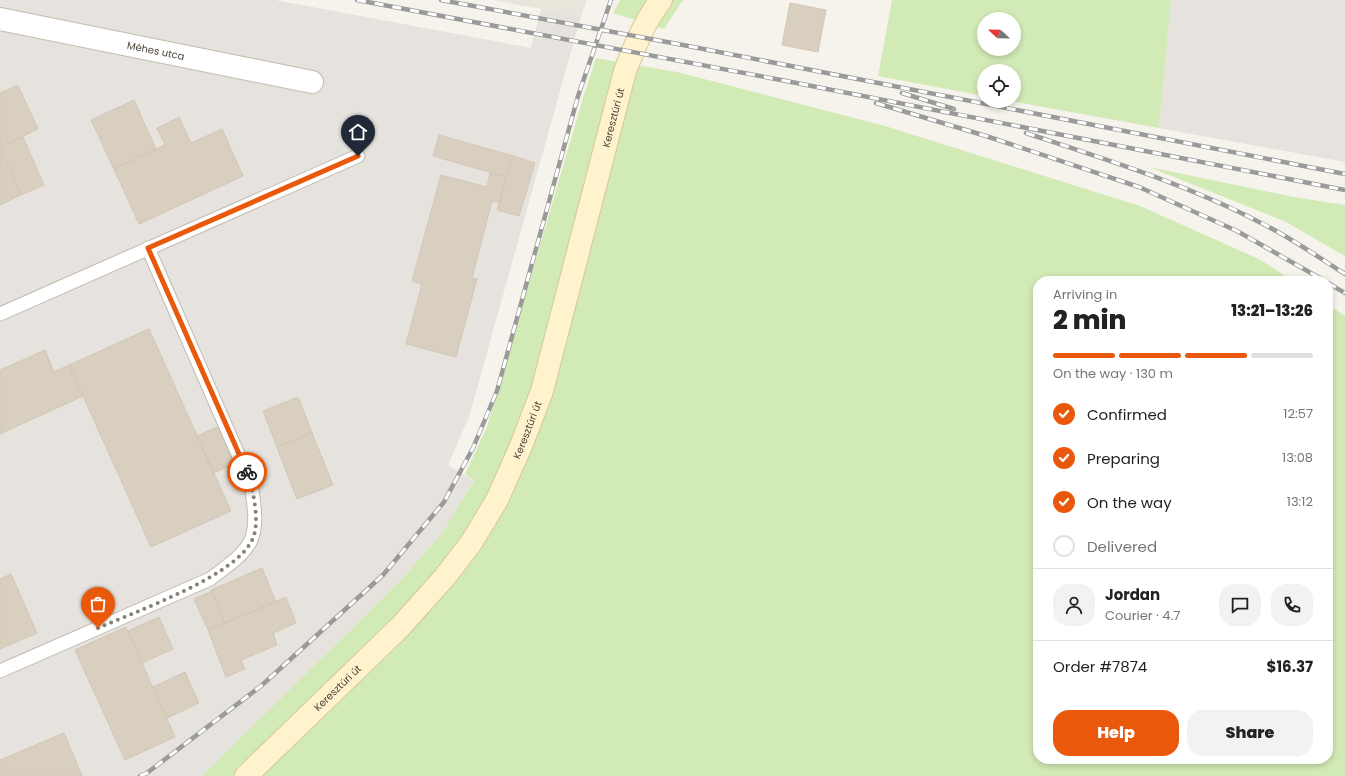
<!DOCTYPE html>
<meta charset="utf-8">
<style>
body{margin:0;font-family:Poppins,sans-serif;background:#f2f2f2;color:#222;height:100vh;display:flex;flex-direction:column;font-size:15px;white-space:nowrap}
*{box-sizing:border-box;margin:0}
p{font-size:13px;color:#767676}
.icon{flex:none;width:22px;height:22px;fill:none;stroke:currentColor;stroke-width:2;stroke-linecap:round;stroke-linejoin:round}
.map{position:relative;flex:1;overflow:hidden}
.drawer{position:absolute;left:1033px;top:276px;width:300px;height:488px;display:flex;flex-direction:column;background:#fff;border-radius:16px;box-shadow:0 2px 6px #0003}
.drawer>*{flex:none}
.needle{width:26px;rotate:292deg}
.tools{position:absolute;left:977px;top:12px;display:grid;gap:8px}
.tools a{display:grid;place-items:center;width:44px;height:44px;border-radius:50%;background:#fff;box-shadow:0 2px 6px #0003;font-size:20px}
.pin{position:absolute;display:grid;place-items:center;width:34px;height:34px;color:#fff;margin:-41px -17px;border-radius:50% 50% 50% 0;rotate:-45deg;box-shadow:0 0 4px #0007}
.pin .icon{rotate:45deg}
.courier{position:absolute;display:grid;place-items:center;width:40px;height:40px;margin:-20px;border:3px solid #ea580c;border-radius:50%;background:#fff;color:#222;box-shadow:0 1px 5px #0007}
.head em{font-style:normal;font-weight:800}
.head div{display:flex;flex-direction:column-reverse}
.head{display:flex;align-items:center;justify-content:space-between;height:68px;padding:0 20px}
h1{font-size:26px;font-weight:800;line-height:30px}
.bar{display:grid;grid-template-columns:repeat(4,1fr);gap:6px 4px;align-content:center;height:48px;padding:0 20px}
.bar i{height:5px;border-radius:3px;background:#e0e0e0}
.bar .on{background:#ea580c}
.bar p{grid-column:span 4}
.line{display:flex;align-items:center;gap:10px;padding:0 20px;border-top:1px solid #e0e0e0}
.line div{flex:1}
.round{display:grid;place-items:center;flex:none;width:42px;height:42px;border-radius:16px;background:#f2f2f2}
ol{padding:0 20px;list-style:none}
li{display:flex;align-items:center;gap:12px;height:44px}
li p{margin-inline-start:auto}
li .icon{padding:4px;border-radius:50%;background:#ea580c;color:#fff;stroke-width:4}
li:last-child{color:#767676}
li i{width:22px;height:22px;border:2px solid #e0e0e0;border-radius:50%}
.cta{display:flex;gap:8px;margin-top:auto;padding:8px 20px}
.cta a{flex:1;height:46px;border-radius:16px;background:#ea580c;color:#fff;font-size:16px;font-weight:800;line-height:46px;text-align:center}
.cta a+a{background:#f2f2f2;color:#222}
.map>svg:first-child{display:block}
</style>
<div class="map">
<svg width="1345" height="776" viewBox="0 0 1345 776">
<rect width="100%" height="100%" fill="#f6f3ec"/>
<path fill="#eae5da" d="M492,0H587L581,16Z"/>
<path fill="#e6e2dd" d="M0,0H275L531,48L541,9L581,16L469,417L448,465L474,481L442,533L400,581L202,776H0Z
M1171,0H1345V162L1159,128Z"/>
<path fill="#d2eab5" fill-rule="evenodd" d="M620,0H683L664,29L613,13Z
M892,0H1171L1159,128L1011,101H1014V71H984V96L878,76ZM984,19H1014V49H984Z
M596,58L677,72L885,126L1140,206L1261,260L1293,281H1038V759H1328V305L1345,316V776H202L400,581L442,533L474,481L465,474L487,427L583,98Z
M1149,167L1294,197L1345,205V256L1284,221Z"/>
<path fill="#d8cfc1" stroke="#d3c7b4" d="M790,3L826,10L818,52L782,45Z
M18,85L38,129L0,147V93Z
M134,100L156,149L114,169L91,120Z
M179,117L191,143L222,129L243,176L139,224L114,169L165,145L157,128Z
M439,135L513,156L506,177L433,156Z
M23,137L44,185L21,195L0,147Z
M0,147L21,195L0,205Z
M513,156L535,163L519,216L497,210Z
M490,173L506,177L500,203L492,201L472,278L477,279L456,357L406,344L422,284L412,281L441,175L487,187Z
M149,329L231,511L151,547L69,365Z
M45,350L54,372L69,365L83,396L0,434V370Z
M298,397L312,433L277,447L263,411Z
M217,427L234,464L213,473L197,436Z
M312,433L333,485L297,499L277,447Z
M262,568L276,602L225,623L211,590Z
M11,574L37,633L0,649V579Z
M212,591L225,623L208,630L194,599Z
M286,597L296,623L273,633L277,645L241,660L245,669L226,677L208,630Z
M159,617L173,649L142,663L128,631Z
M126,627L175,737L125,760L75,650Z
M185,672L199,703L167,718L153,687Z
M64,733L82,776H0V760Z"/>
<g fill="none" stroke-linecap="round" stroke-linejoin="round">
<defs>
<path id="service" d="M0,314L358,156
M0,671L210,579C255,546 260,541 251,484L148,248"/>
<g id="minor">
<path id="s1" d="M0,19L312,82"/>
</g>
<g id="secondary">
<path id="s2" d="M246,776L400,627L444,578L471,543L497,500L521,446L542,391L625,71C635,46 644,22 661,0"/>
</g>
</defs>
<use href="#service" stroke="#c2bbae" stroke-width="15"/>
<use href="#minor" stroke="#c2bbae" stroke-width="24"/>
<use href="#secondary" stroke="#d6c79b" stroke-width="24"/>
<use href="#service" stroke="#fff" stroke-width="13"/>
<use href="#minor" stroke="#fff" stroke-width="22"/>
<use href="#secondary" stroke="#fff3cd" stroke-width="22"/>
<defs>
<path id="rail" d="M357,0L781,80L1345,190
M441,0L683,45L1345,174
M902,93L954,109
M876,103L986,136L1139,187L1237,231L1325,281
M1026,133C1111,161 1199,188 1278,232C1301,245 1323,260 1345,274
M1328,283L1345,293
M140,776L147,773L261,686L383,575L444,502L473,448L497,391L578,96L611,0"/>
</defs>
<use href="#rail" stroke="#9a9a9a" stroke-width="4.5"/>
<use href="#rail" stroke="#fff" stroke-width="3" stroke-dasharray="9" stroke-linecap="butt"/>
</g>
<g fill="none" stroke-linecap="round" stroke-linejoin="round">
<path stroke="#878178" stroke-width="4" stroke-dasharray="0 7.2" d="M98,628C136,611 238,576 253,538C260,522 253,488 247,472"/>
<path stroke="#ea580c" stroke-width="5" d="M247,472L148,248L358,156"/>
</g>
<g text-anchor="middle" stroke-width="3" stroke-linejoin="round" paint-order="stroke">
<g font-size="10" fill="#4b4439" stroke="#fff">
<text dy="4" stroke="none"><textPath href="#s1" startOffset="159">Méhes utca</textPath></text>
<text dy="4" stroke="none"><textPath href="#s2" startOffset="775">Keresztúri út</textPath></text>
<text dy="4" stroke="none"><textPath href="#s2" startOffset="451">Keresztúri út</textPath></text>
<text dy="4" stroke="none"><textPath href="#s2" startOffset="127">Keresztúri út</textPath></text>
</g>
</g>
</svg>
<div class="tools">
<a><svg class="needle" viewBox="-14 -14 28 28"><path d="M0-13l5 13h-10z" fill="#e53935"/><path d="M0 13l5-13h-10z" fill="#767676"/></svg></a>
<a><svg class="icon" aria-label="locate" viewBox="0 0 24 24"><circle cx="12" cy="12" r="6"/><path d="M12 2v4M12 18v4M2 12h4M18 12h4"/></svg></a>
</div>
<div class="pin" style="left:98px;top:628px;background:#ea580c"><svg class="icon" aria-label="bag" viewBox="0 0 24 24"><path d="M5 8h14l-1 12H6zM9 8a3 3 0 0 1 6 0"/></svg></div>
<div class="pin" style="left:358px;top:156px;background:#1f2937"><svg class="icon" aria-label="home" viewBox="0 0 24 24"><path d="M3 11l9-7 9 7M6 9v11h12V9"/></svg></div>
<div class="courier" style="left:247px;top:472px"><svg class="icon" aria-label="bike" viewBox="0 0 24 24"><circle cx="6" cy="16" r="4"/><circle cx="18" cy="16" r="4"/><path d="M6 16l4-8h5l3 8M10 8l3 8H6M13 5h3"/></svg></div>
<section class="drawer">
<div class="head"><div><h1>2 min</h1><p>Arriving in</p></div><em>13:21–13:26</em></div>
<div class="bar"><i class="on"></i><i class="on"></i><i class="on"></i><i></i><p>On the way · 130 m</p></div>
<ol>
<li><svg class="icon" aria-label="check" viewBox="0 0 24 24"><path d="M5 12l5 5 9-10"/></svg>Confirmed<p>12:57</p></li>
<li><svg class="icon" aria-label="check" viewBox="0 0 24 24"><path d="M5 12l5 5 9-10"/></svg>Preparing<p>13:08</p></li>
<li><svg class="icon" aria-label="check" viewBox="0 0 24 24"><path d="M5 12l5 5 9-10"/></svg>On the way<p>13:12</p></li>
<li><i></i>Delivered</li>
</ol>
<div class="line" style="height:72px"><a class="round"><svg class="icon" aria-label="person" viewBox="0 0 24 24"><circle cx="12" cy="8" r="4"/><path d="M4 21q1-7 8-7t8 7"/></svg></a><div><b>Jordan</b><p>Courier · 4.7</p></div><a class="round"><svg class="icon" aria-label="chat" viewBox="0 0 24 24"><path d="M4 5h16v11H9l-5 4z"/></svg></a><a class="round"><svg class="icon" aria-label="phone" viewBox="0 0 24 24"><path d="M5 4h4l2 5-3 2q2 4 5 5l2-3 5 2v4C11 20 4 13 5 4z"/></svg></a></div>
<div class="line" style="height:52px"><div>Order #7874</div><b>$16.37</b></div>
<div class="cta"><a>Help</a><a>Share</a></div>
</section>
</div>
